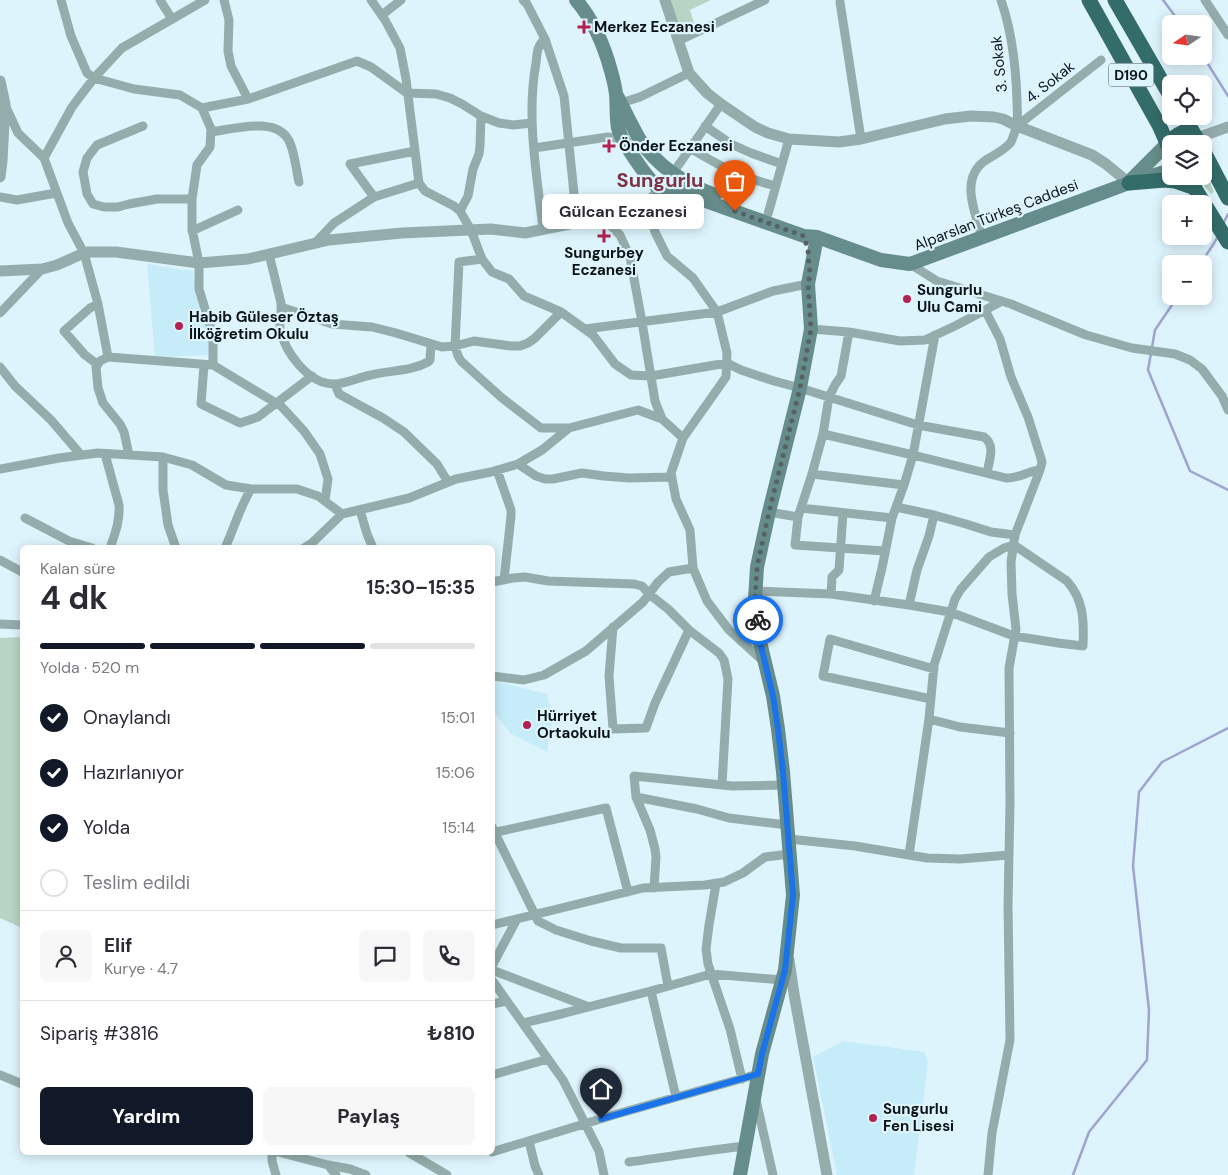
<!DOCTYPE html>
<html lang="tr">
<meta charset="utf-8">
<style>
body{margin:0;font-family:"DM Sans",sans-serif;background:#f7f7f7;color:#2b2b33;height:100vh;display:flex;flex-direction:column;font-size:19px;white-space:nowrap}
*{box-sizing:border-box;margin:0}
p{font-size:16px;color:#7c7c81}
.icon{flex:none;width:28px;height:28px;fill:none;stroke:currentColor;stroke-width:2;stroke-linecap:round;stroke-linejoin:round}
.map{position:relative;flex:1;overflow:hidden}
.side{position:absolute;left:20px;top:545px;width:475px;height:610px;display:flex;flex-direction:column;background:#fff;border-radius:8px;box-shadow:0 2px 12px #0003}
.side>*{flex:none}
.needle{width:32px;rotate:257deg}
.controls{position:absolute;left:1162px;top:15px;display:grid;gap:10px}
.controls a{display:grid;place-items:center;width:50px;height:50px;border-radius:8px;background:#fff;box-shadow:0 2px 12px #0003;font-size:25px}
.pin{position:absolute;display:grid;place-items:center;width:42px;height:42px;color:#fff;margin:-51px -21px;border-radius:50% 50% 50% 0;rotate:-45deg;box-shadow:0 0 5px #0007}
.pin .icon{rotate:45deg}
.courier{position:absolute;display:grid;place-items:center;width:50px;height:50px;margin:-25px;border:4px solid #1a73e8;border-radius:50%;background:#fff;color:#222;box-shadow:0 1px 6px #0007}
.bubble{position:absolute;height:35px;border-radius:8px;background:#fff;box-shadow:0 2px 12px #0003;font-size:16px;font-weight:700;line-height:35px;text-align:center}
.summary em{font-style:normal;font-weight:700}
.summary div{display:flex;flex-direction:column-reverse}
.summary{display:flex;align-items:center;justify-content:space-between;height:85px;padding:0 20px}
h1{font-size:32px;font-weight:700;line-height:38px}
.bar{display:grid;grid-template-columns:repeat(4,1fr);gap:8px 5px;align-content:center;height:60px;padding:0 20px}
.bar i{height:6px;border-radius:4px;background:#e1e1e2}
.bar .current{background:#111827}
.bar p{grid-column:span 4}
.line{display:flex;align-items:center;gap:12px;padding:0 20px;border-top:1px solid #e1e1e2}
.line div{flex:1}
.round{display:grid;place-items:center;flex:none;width:52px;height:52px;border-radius:8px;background:#f7f7f7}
ol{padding:0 20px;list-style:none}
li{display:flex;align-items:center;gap:15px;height:55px}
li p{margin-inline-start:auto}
li .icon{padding:5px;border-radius:50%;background:#111827;color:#fff;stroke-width:4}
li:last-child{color:#7c7c81}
li i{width:28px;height:28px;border:2px solid #e1e1e2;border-radius:50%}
.button{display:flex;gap:10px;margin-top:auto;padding:10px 20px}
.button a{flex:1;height:58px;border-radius:8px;background:#111827;color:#fff;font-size:20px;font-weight:700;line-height:58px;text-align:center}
.button a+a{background:#f7f7f7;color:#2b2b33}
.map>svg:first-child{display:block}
</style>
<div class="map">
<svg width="1228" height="1175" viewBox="0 0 1228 1175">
<rect width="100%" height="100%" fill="#def4fc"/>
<path fill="#c6ecf9" d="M147,264L193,271L197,297L215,355L155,357Z
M493,681L547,694L553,715L547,752L511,734L493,711Z
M843,1041L924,1052L928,1062L914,1175H837L813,1057Z"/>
<path fill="#b7d5c5" d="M669,0H711L690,10L695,26L680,32Z
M1204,169L1214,192L1211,194L1196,176H1204Z
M22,637V928L0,918V638Z"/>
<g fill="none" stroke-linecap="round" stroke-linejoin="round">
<path stroke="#9ea4cf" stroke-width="2.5" d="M1163,0L1181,24
M1203,56L1228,96
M1223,224L1228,214
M1200,264L1213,245L1218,236
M1178,296L1155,330L1148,370L1190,471L1228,490
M1073,1175L1089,1132L1147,1060L1149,1010L1133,866L1139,792L1162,762L1228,728"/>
<path stroke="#94adac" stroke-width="9" d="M61,0L71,36L87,73L94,78L134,89L180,95L202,108L211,129L210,147L197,165L192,199V229L199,263V289L213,335V365
M160,0L172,19
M224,0L229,20L228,51L231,66L248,99
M371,0L385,20L400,48L406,79L419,183L425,191L454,206L460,211L471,230L482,259L492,272L509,279L524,296L561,312L593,335L615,364L631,375L651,376L727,363L741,370L774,381L800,388L918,425L984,437C996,445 989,461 987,473
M523,0L527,4L545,39L564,96L577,223
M1205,0L1228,35
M840,2L861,139
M382,15L401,0
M678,41L765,0
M621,103L640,97L689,73
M5,105L18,133L44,158L68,223L84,253L98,304L108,357L100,361L96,367L98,388L103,403L120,424L124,432L129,455
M202,108L248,99L357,61L371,67L407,93L436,94L450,98L462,104L481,116L499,123L513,125L532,123
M143,126L97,145L87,158L83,172L87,194L93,204L104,207H118L129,204L157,199H192
M705,126L731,144L751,153L782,164
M1017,126L1101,60
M211,132C233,129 279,115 290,143C295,155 296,169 299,182
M534,148L608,137L622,139
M690,148C719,166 743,178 776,186
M44,158L72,107L94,78L122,48L205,0
M673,173L721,104
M0,197L17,200L56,193
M374,197L350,164L415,151
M647,203L655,232L667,256L693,278L717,312L727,353L726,377L683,438L671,473L676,499L690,530L693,568L707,601L729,630L764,662
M460,211L468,196L473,169L479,154L480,146L481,116
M768,214L789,139
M602,217L620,235L630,257L642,322L655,401L662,419L683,438
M543,229C537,175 526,118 536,63C537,54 537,45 545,39
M192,231L238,210
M982,237C975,212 959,178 986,160C993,156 1007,148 1011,142C1013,137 1016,130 1017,124C1018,117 1017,109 1017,101C1016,67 1012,32 1001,0
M314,244L334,223L374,197L419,183
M269,254L281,303C282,312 279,320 280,329C285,352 308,384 334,384C345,384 360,377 371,375C390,370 410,372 428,362L430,360L431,344
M482,259L459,262L455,346L458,356L461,361L502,398L541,428H569L638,410L662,419
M910,264L937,281L1011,304L1086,335L1132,348L1175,354L1190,360L1202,369L1222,396L1228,410
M281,307L332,324L372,327L396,333L442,347L455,346L474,341L511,346H520L528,343L535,338L561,312
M985,310L1000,339L1011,377L1028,417L1040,455L1042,462L1040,470L1015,535L1011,562L1012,594L1016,629L1009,668L1010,803L1008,905L1010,1040L992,1133L988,1175
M0,313L42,269
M585,329L717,312L773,291L808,284
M811,329L849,332L900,341L925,340L957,325L1002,301
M849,332L841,376L835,385L829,397L823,434L812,474L798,517L795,545L885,551
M108,357L213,365L281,406L304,431L320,454L328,479L325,501
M97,364L85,355L64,331L90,308L98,304
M204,365L201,404L240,423L258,417L312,376
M0,367L15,386L51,420L81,455
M335,384L339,394L383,418L404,432L437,464L448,482
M823,434L913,455L935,335
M105,454L119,505C120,521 115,534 110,548
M163,457V490L168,525L176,548
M518,464L536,476L545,479H553L582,473L604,476L629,478L672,477
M0,469L59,458L98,453L163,457L192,465L226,485L251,489H297L318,496L342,514
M497,470L511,510V516L504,580
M812,474L904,485L913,455L1006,478C1017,479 1028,471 1040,470
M896,507L934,515L929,536L917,570L909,605
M801,508L892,518
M360,510L367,534L373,548
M769,512L798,517
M934,515L966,524L991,532L1015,535
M25,518L69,541L92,548
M225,548C234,528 240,507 251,489
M304,548L312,543L342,514L409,498L456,479L491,472L518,464L542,450L569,428
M0,560L22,572
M492,582L513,578L525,577L548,581L634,584L642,586L649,594L668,609L689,630L719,653L724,660L728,679L722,785
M756,591L831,594L909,605L950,612L1014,636L1058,643L1083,646C1084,621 1084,600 1067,581L1014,545L1004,548L989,557L961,589L955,599L934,665L929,719L960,727L1010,733
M831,594L832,577L839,570L843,513
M874,601L882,568L892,518L904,485
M0,624L22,625
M613,627L609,676L613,729L646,728L655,703L689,630
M492,676L524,680L544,675L586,651L643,602L658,582L669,572L693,568
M931,699L823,676L830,639L934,669
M636,797L697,809L729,818L787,825
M492,827L538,921L556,930L591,941L621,948H661L668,986
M492,833L606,808L628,892
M789,839L855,846L927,858L960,859L1009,855
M909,855L929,719
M716,884L709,925L706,949L708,964L730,1029L742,1079
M654,888L656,857L655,849L650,830L636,797L634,776L732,786L784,785
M492,925L643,888L705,885L724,882L743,873L765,857L790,854
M492,966L517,919
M492,970L589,1007
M492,980L563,1080L599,1151L604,1175
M651,991L676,1097
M492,1004L507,1001
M523,1023L561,1014L651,991L711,974L782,980
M0,1075L22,1084
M492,1075L548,1059
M756,1100L773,1175
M529,1141L535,1166L539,1175
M272,1152V1161L276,1175
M278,1152L328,1165L336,1175
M408,1152L447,1175
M492,1152L617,1114L758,1074
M629,1162C668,1157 707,1150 745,1146
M328,1165L350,1169L366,1175"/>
<path stroke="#94adac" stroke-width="11" d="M665,0L689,73L707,93L721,104L755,127L768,133L789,139L839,142L861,139L945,119L971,116L994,117L1003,119L1017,126L1092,155L1106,164L1129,183
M0,81L5,104L2,161L0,177
M1197,138L1228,127
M0,271L42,269L57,265L84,253L88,252H116L199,263L248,259L329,240L402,233L491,229L525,233L594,219L640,207L647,203L660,190
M789,960L794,994L827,1175"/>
<path stroke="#668d8b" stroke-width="14" d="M576,0C594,21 604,45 611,71C613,78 615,86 616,94C617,105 616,117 618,128C622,142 649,182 661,190C664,192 665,192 668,193L674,188
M616,94C624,109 631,125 640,140C658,167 685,184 715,195
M1131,180L1167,144
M668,193L687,195L697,198L804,236L817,237L881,260L910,264L1129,183L1171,170
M740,1175L762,1054L785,970L793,895L783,772L778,729L773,696L760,642L755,599L757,567L769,512L800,388L811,329L808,284L817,237"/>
<path stroke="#346c69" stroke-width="15" d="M1089,0L1159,125L1171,152
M1115,0L1171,97
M1183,116L1200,144
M1167,144C1176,135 1180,132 1192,131
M1204,152L1228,198
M1187,176L1228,242
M1129,183L1165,180L1175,181L1195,188"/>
</g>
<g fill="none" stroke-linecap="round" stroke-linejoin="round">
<path stroke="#546266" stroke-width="5" stroke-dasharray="0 9" d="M735,211L804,236L808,251L810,274L808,284L811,329L800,388L769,512L757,567L755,599L758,620"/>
<path stroke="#1a73e8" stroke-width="6" d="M601,1119L758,1074L762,1054L785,970L793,895L783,772L778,729L773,696L760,642L758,620"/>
</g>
<g fill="#b12152" stroke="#def4fc" stroke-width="2">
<path d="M581.5 19.5h5v5h5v5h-5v5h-5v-5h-5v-5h5z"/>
<path d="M606.5 138.5h5v5h5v5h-5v5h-5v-5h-5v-5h5z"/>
<path d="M601.5 228.5h5v5h5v5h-5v5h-5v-5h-5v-5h5z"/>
<circle cx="907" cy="299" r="5"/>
<circle cx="179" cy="326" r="5"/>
<circle cx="527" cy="725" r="5"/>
<circle cx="873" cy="1118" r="5"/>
</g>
<g text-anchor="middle" stroke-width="4.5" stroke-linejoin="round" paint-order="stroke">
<rect fill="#def4fc" stroke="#49565b" stroke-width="1" x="1108.5" y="63.5" width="45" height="23" rx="4"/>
<g font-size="14" font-weight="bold" fill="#091316">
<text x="1131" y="80">D190</text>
</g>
<g font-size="15" font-weight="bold" fill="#091316" stroke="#def4fc" text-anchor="start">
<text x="594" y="32">Merkez Eczanesi</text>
<text x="619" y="151">Önder Eczanesi</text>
<text x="604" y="258" text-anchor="middle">Sungurbey<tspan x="604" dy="17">Eczanesi</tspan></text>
<text x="917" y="295">Sungurlu<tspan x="917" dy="17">Ulu Cami</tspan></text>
<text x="189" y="322">Habib Güleser Öztaş<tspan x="189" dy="17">İlköğretim Okulu</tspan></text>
<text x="537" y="721">Hürriyet<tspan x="537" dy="17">Ortaokulu</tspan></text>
<text x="883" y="1114">Sungurlu<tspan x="883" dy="17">Fen Lisesi</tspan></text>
</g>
<g font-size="15" fill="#091316" stroke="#def4fc">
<text transform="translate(999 64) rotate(-96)" y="5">3. Sokak</text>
<text transform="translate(1050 82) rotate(-38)" y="5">4. Sokak</text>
<text transform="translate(996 215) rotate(-21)" y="5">Alparslan Türkeş Caddesi</text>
</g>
<g font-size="20" font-weight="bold" fill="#7a3445" stroke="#def4fc">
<text x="660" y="187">Sungurlu</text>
</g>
</g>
</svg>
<div class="controls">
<a><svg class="needle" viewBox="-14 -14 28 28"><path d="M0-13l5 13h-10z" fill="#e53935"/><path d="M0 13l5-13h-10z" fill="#7c7c81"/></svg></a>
<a><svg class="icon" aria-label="locate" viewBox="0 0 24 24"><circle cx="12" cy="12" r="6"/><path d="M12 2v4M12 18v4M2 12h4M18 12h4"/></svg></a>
<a><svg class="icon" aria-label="layers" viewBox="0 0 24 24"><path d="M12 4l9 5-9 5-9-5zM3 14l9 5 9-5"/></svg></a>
<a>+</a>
<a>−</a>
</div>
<div class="pin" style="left:735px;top:211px;background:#ea580c"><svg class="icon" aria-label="bag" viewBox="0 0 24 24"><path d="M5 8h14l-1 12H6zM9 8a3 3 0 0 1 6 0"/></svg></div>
<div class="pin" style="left:601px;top:1119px;background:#1f2937"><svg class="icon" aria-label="home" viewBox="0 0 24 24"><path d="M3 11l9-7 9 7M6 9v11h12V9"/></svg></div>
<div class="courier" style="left:758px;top:620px"><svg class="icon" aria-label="bike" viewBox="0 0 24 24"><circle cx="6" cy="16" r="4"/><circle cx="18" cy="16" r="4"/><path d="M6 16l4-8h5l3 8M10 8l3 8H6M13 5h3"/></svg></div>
<div class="bubble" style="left:542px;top:194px;width:162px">Gülcan Eczanesi</div>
<section class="side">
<div class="summary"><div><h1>4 dk</h1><p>Kalan süre</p></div><em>15:30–15:35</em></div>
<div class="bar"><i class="current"></i><i class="current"></i><i class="current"></i><i></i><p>Yolda · 520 m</p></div>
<ol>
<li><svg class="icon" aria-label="check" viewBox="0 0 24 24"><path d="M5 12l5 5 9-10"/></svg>Onaylandı<p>15:01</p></li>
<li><svg class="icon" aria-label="check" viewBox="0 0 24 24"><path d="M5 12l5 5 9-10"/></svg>Hazırlanıyor<p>15:06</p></li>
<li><svg class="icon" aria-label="check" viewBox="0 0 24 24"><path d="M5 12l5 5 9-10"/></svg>Yolda<p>15:14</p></li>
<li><i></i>Teslim edildi</li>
</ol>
<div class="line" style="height:90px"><a class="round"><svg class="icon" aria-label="person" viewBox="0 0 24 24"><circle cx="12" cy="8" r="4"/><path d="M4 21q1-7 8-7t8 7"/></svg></a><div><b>Elif</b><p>Kurye · 4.7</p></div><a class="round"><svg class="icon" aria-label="chat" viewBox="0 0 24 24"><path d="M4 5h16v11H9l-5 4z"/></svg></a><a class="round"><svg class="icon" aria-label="phone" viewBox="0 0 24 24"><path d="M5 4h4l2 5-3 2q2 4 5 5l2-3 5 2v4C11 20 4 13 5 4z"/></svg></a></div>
<div class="line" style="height:65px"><div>Sipariş #3816</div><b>₺810</b></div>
<div class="button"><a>Yardım</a><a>Paylaş</a></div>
</section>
</div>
